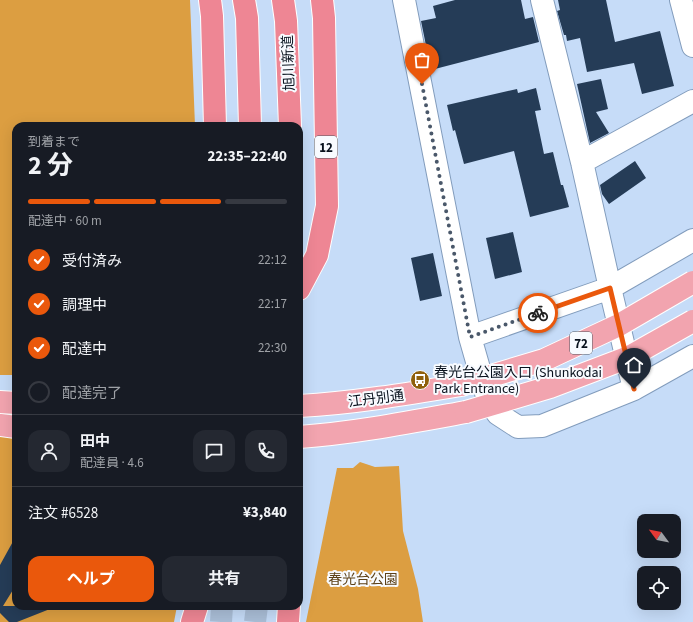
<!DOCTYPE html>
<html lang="ja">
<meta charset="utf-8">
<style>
body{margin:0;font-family:"Source Sans 3","Noto Sans JP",sans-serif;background:#242831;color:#f1f3f6;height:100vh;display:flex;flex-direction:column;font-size:15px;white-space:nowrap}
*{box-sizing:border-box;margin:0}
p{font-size:13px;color:#9ea1a6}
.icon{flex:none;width:22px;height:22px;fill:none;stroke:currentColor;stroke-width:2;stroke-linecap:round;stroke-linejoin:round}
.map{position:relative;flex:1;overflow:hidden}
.side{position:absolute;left:12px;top:122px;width:291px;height:488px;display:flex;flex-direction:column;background:#171b24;border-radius:12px;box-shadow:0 4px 16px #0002}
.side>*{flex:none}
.needle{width:26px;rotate:302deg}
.fabs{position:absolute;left:637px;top:514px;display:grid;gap:8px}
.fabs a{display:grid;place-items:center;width:44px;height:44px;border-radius:8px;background:#171b24;box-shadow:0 4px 16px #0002;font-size:20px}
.pin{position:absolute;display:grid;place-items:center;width:34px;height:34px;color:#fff;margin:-41px -17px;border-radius:50% 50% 50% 0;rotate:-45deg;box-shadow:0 0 4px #0007}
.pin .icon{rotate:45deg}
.courier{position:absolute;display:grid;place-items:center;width:40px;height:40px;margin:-20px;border:3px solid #ea580c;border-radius:50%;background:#fff;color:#222;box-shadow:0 1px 5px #0007}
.headline em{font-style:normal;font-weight:700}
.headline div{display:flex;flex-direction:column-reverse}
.headline{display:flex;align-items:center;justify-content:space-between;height:68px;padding:0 16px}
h1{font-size:26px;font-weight:700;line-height:30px}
.bar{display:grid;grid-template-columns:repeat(4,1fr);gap:6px 4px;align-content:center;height:48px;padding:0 16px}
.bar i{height:5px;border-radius:3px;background:#363941}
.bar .on{background:#ea580c}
.bar p{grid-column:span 4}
.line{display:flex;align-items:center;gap:10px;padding:0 16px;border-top:1px solid #363941}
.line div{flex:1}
.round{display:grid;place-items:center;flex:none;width:42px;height:42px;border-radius:12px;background:#242831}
ol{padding:0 16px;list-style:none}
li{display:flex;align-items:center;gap:12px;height:44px}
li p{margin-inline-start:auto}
li .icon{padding:4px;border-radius:50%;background:#ea580c;color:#fff;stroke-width:4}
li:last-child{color:#9ea1a6}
li i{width:22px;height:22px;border:2px solid #363941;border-radius:50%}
.cta{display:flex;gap:8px;margin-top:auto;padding:8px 16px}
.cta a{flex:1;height:46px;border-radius:12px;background:#ea580c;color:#fff;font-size:16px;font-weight:700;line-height:46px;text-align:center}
.cta a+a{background:#242831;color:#f1f3f6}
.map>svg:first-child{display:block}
</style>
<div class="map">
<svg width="693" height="622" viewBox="0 0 693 622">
<rect width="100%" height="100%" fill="#c6dcf8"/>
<path fill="#dc9e41" d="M0,0H190L195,126H16V375H0Z
M0,435L16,436V606H177L174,622H0Z
M360,462L375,467L399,466L403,531L418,589L423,622H306L337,468H353Z"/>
<path fill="#253c57" d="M455,0H521L525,19L533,17L539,42L431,70L421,21L436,18L433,6Z
M558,0H606L615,42L660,31L674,86L642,94L634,63L587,72L580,38L567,41L566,35H564L557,11L560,10Z
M601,79L608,109L596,112L609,133L590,143L577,84Z
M536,88L541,110L535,111L544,154L553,152L561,185H563L569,207L530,217L514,151L464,164L455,130L453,131L447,105L517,89L518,93Z
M635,161L646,178L609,204L602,194L600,185Z
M513,232L522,272L495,279L486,238Z
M433,253L442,296L420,301L411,258Z
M16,536V585L3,606H55V607L17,622H9L0,613V565Z"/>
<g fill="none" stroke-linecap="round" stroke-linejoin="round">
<path stroke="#aabed7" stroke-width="22" stroke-dasharray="22 11" stroke-linecap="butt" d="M221,622L222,606
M255,622L257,606"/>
<defs>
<path id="minor" d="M404,0L470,337L488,400L498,414L518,427L542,426L634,389L693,356
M542,0L582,162L610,288L634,389
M681,0L693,46
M582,162L693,101
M470,337L610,288L693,240"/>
<path id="primary" d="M0,402L16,403
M299,406C353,403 407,394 461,385
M0,425L16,427
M299,437C355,433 411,422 466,412"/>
<path id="trunk" d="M210,0L212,16L215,126
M244,0L247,18L250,126
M283,0L286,21L290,126
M299,289L317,255L327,206L324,18L322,0
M192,622L197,606
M288,622L289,606"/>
</defs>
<use href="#minor" stroke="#829cbc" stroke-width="24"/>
<use href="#primary" stroke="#fff" stroke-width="24"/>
<use href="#trunk" stroke="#fff" stroke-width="24"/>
<use href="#minor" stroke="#fff" stroke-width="22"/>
<use href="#primary" stroke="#f2a4af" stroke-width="22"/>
<use href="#trunk" stroke="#ee8694" stroke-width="22"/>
<defs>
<path id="primary-bridge" d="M461,385L544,360L619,325L693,282
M466,412L550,387L629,357L693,321"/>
</defs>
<use href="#primary-bridge" stroke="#fff" stroke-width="24" stroke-linecap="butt"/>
<use href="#primary-bridge" stroke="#f2a4af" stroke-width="22"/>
</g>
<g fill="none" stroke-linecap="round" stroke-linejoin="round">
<path stroke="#4a586a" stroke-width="4" stroke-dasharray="0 7.2" d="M422,84L470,337L538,313"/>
<path stroke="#ea580c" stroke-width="5" d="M538,313L610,288L634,389"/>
</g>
<defs>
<symbol id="bus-disc" viewBox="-11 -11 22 22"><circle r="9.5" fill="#8f600b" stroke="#f8fbff"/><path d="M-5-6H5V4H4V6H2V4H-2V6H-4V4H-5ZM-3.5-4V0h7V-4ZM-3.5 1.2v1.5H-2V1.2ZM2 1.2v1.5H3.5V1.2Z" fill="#fff"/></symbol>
</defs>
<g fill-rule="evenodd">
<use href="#bus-disc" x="409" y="369" width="22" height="22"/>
</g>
<g text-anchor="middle" stroke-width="4" stroke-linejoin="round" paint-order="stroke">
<g fill="#f8fbff" stroke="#505761" stroke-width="1">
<rect x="315" y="136" width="22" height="22" rx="3"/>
<rect x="570" y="332" width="22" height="22" rx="3"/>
</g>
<g font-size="13" font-weight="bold" fill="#08111d">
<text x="326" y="152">12</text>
<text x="581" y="348">72</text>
</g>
<g font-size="14" fill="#08111d" stroke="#f8fbff">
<text transform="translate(288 63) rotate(-92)" y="5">旭川新道</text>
<text transform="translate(376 398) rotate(-7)" y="5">江丹別通</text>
</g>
<g font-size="14" fill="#08111d" stroke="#f8fbff" text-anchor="start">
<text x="434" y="377">春光台公園入口 (Shunkodai<tspan x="434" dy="16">Park Entrance)</tspan></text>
</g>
<g font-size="14" fill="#5d4219" stroke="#f8fbff">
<text x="363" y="584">春光台公園</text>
</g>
</g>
</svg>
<div class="fabs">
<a><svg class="needle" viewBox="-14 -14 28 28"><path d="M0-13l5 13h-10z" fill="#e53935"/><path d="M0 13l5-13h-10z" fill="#9ea1a6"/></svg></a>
<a><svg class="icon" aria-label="locate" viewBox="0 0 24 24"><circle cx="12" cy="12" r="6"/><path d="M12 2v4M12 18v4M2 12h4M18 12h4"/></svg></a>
</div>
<div class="pin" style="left:422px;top:84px;background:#ea580c"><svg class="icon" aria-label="bag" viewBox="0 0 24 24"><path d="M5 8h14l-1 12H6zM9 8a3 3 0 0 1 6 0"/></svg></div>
<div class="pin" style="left:634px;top:389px;background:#1f2937"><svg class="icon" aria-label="home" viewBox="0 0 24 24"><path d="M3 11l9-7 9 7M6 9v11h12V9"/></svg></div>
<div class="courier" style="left:538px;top:313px"><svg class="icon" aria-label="bike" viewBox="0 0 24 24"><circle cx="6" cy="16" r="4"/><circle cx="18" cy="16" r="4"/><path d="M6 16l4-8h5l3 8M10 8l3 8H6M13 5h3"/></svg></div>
<section class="side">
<div class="headline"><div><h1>2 分</h1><p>到着まで</p></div><em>22:35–22:40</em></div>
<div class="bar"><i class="on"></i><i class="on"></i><i class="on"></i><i></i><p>配達中 · 60 m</p></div>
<ol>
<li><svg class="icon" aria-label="check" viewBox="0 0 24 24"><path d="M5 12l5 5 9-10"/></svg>受付済み<p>22:12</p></li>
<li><svg class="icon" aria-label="check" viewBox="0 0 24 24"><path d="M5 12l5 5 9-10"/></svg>調理中<p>22:17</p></li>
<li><svg class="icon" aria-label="check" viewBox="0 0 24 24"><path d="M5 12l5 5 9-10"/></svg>配達中<p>22:30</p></li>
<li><i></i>配達完了</li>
</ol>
<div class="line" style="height:72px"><a class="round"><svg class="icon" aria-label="person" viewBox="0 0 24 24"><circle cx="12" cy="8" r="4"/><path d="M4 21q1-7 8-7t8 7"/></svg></a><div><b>田中</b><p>配達員 · 4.6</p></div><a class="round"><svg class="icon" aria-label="chat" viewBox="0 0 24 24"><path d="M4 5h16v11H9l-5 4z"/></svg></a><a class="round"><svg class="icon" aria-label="phone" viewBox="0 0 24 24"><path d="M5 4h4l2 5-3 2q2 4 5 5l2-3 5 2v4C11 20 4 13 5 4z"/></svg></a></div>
<div class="line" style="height:52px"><div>注文 #6528</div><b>¥3,840</b></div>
<div class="cta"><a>ヘルプ</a><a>共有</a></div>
</section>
</div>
